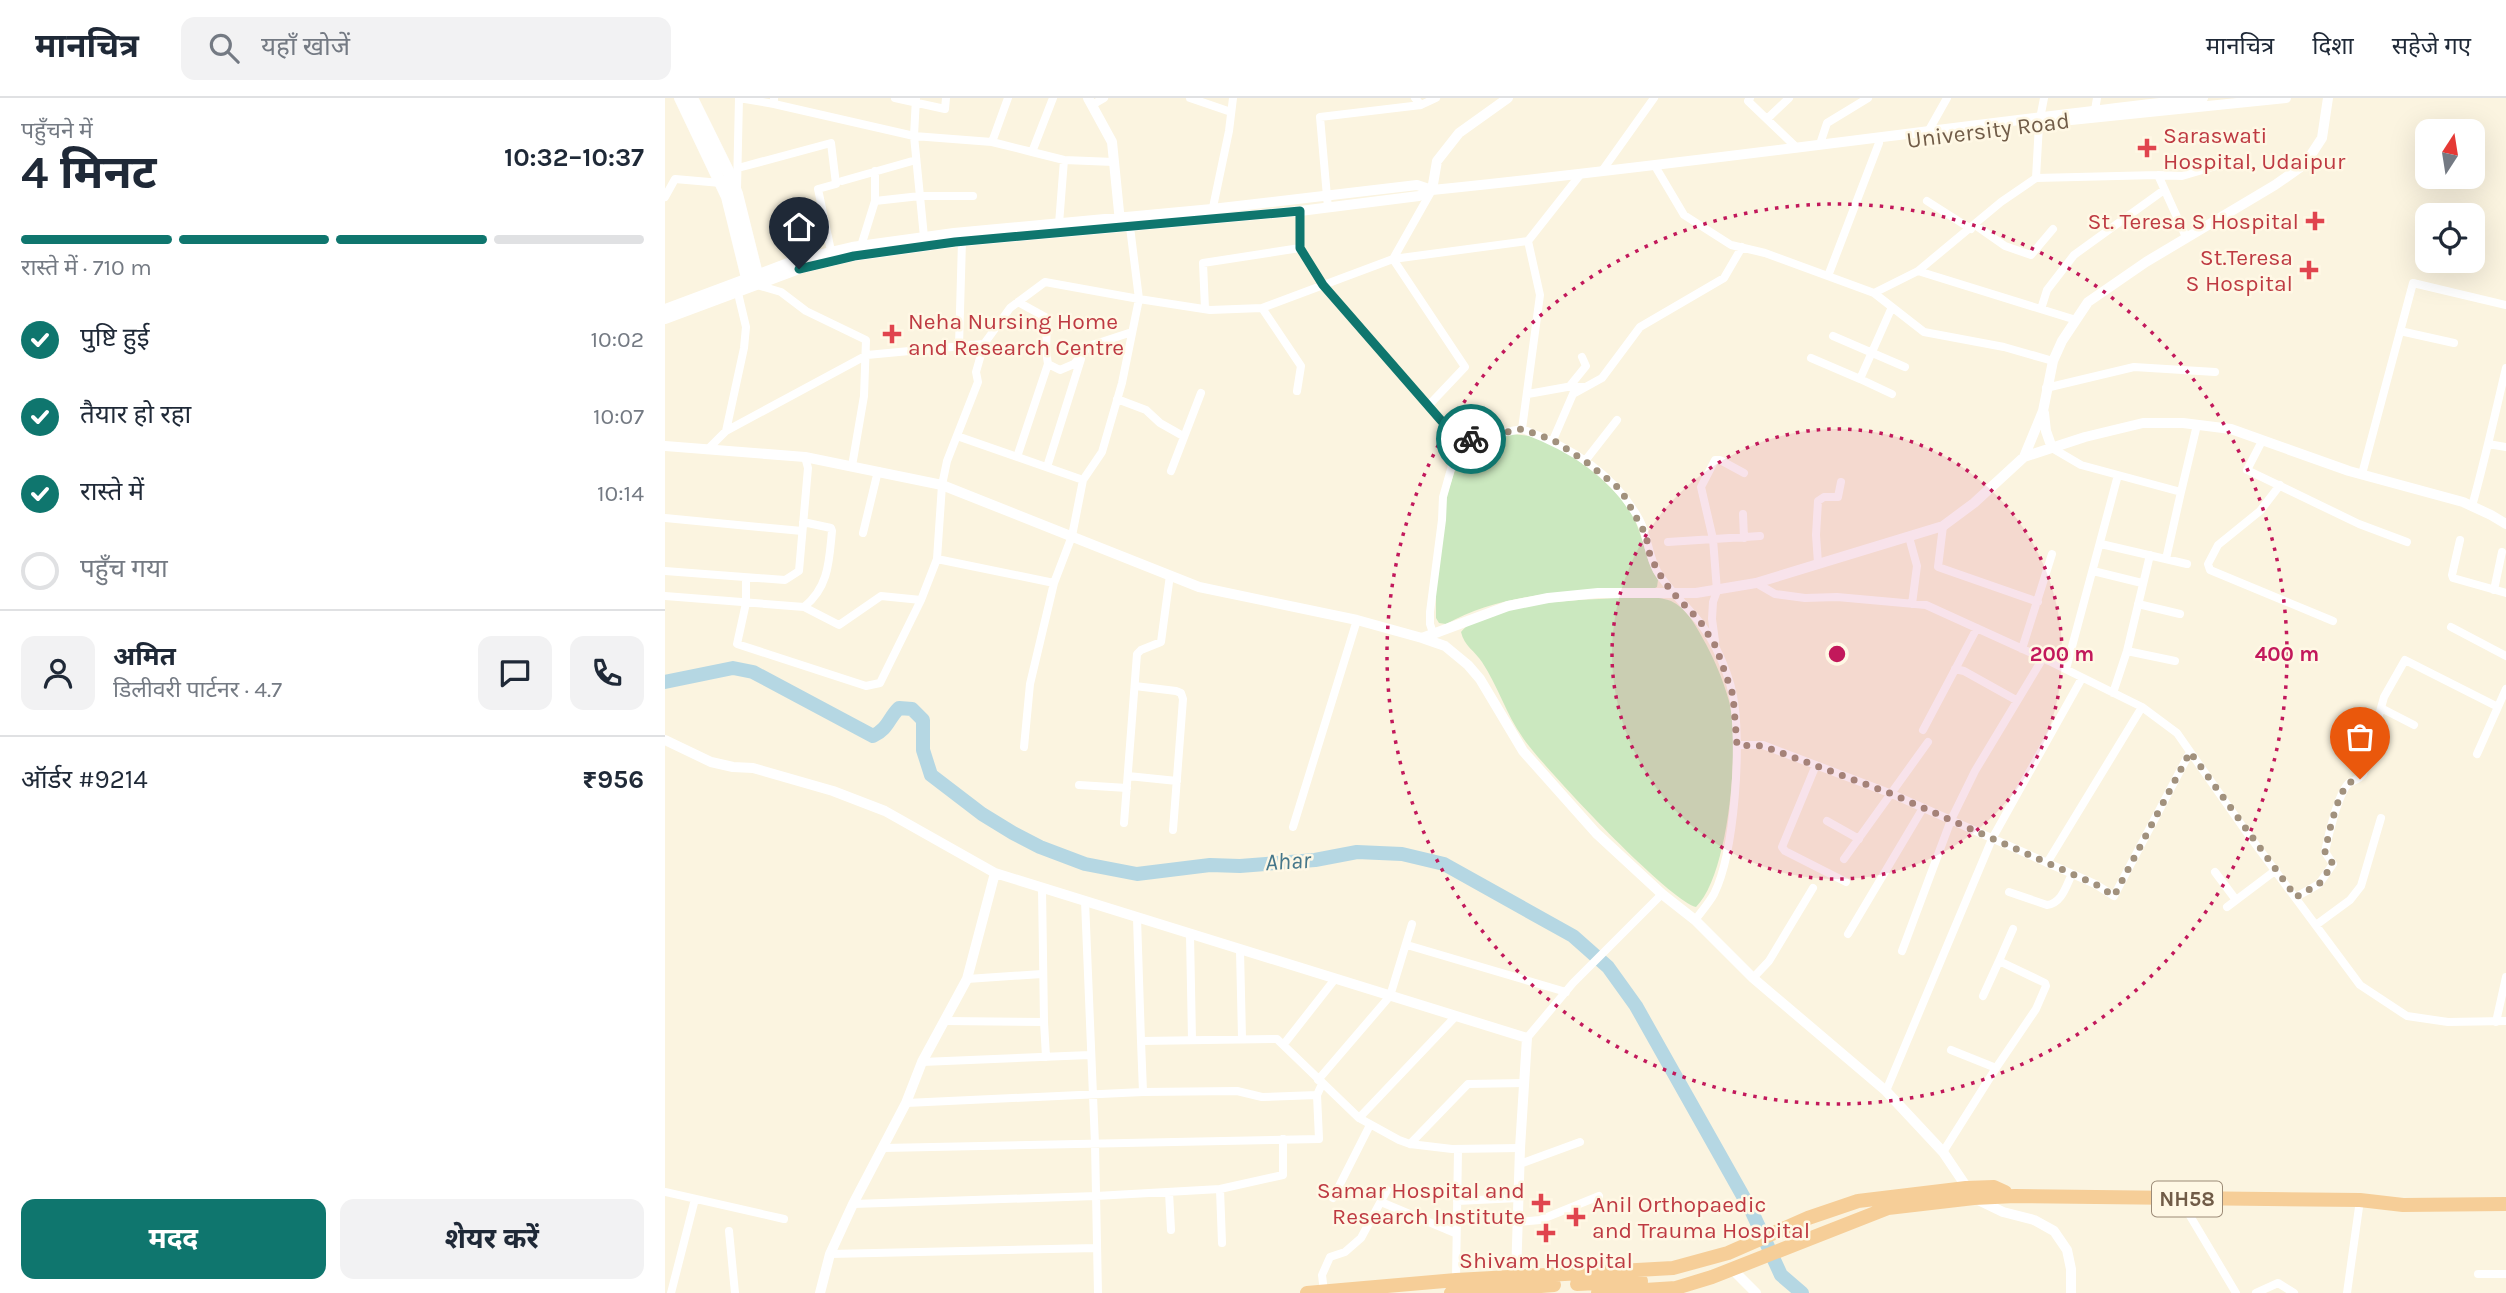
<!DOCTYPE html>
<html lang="hi">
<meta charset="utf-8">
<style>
body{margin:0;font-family:Karla,"Noto Sans Devanagari",sans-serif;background:#f2f2f3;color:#1f2937;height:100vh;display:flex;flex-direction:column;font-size:26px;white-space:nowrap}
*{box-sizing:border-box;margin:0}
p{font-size:23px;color:#747a83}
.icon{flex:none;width:38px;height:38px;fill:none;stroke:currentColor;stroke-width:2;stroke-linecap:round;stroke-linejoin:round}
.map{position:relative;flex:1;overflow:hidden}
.panel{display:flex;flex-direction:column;background:#fff;width:665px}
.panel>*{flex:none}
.needle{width:46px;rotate:12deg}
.controls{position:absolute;left:1750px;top:21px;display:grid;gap:14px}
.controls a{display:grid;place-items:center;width:70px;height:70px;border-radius:14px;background:#fff;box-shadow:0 7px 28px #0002;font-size:35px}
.pin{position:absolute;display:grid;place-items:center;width:60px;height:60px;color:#fff;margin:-72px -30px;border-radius:50% 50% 50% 0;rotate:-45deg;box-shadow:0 0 7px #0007}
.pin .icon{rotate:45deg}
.courier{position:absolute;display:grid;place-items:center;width:70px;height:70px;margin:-35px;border:5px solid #0f766e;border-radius:50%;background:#fff;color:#222;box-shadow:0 2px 9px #0007}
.summary em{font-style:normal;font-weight:700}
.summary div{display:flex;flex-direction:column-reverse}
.summary{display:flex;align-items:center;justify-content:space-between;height:119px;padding:0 21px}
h1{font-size:46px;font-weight:700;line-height:52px}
.bar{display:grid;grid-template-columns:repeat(4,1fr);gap:10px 7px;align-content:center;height:84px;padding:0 21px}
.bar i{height:9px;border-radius:5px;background:#e0e1e3}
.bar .on{background:#0f766e}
.bar p{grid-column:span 4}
.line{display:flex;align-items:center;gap:18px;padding:0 21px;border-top:2px solid #e0e1e3}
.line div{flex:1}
.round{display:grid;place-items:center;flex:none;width:74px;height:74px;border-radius:14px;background:#f2f2f3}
ol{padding:0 21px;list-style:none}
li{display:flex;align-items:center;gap:21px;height:77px}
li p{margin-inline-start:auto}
li .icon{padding:7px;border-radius:50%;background:#0f766e;color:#fff;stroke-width:4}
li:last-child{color:#747a83}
li i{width:38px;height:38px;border:4px solid #e0e1e3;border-radius:50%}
.action{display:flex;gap:14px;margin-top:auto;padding:14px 21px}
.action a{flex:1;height:80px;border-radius:14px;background:#0f766e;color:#fff;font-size:28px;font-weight:700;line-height:80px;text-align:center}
.action a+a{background:#f2f2f3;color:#1f2937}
header{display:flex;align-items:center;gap:42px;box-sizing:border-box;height:98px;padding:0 35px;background:#fff;border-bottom:2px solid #e0e1e3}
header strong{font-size:33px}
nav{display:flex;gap:38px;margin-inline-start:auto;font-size:24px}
.search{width:490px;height:63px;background:#f2f2f3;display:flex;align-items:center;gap:18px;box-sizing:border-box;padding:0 24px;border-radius:14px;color:#747a83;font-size:26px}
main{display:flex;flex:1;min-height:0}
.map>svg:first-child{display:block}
</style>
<header>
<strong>मानचित्र</strong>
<div class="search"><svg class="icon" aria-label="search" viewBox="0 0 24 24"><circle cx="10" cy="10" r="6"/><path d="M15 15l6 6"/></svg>यहाँ खोजें</div>
<nav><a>मानचित्र</a><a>दिशा</a><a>सहेजे गए</a></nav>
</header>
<main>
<section class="panel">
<div class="summary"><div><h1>4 मिनट</h1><p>पहुँचने में</p></div><em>10:32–10:37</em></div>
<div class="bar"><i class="on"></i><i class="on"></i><i class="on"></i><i></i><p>रास्ते में · 710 m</p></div>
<ol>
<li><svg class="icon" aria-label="check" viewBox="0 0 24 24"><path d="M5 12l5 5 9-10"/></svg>पुष्टि हुई<p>10:02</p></li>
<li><svg class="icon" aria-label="check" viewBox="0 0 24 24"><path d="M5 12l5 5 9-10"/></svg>तैयार हो रहा<p>10:07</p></li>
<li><svg class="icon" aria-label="check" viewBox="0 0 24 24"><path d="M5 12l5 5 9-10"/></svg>रास्ते में<p>10:14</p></li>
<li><i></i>पहुँच गया</li>
</ol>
<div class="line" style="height:126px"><a class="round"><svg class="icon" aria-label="person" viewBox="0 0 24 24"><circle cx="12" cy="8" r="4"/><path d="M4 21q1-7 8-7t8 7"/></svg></a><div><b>अमित</b><p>डिलीवरी पार्टनर · 4.7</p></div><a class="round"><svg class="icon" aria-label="chat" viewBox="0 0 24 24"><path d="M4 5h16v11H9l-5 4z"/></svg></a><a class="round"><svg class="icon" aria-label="phone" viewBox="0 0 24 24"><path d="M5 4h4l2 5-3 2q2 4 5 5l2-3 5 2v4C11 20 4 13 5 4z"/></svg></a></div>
<div class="line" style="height:91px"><div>ऑर्डर #9214</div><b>₹956</b></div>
<div class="action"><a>मदद</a><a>शेयर करें</a></div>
</section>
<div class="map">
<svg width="1841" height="1195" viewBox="0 0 1841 1195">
<rect width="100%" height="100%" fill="#fbf4e0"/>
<path fill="#cbe8bf" d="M847,336C854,337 862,337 869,339C901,349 951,387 967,417C979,438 980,463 993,482L992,489L986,492C918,492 842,492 781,526L774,525L771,520V493L781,400L798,347L813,342Z
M953,500C969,500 991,497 1006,503C1021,510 1030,526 1037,539C1048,558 1058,581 1064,603C1075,647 1064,777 1031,809C1003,802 878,669 858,640C841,616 833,588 817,564C810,553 799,548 796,534C821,504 915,502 953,500Z"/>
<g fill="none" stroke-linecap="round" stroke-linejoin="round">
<path stroke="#b5d7e3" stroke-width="14" d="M0,584L68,570L88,574L208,638C223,631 223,621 234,610L247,611L258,622V652L266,677L317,716L348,735L375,749L420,766L472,776L545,767L575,768L650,762L692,754L737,756L779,766L908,838L943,869L971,908L1087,1114L1116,1177L1137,1195"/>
<path stroke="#fff" stroke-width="8" d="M109,0V6L249,38L327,44
M230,0L280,11L281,0
M251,0L249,38L259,139
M343,0L327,44L367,54L388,0
M525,0L566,14
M1085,0L1083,3L1132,50
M1379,0L1374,26L1371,80L1493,77L1521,139
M427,7L439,0
M756,7L771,0
M1430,12L1432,0
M1102,21L1124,0
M1264,32L1282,0
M1155,46L1162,25L1203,0
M367,54L399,62L449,64
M990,68L1019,117L1066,147L1100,155L1209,195L1253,173L1336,104L1371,80
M73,70L166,45L171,86L153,91L166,153
M937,73L989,0
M1493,77L1517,78L1568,63
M177,83L251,62
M72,91L74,0L109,6
M0,99L10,81L56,85
M210,103L255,98H308
M1262,103L1306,131
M663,110L655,19L756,7L750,0
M635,113V150L658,187L794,343
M547,114L564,33L568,0
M394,126L399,62
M1310,127L1340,148L1366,157L1388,131
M196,148L210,103V73
M1253,173L1411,222
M1163,178L1214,45
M92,187L116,194L141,213L201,242L199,298L187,368
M1209,195L1259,234L1339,249L1388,263
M353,204L382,220L381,253L383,266L395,272L409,266L424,248L467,234
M1227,209L1195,281L1227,296
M597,210L636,268L632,293
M540,211L538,165L635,150
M1376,211L1382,192L1409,157L1499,92
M1735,233L1789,245
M1168,238L1240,269
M319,246L311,274L313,284L282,363L277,387L272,461L389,485L407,438L418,382L437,354L457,285L474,201L545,212L597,210L728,161L767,92
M294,248L297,143
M1146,260L1195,281
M904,289L921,268L917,259
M1381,290L1469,269L1550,274
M863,296L902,289H919
M452,301L481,312L495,325L518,338
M764,307L800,269L728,161L863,143L915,77
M857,331C906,349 950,376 975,423C983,439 983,457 992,473C1009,501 1034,516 1050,548C1057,562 1065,582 1068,598C1077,644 1070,754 1049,796C1044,805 1036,814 1030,822
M61,333L202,257L319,246L345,210L380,184L474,201L465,129
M292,338L418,382
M888,342L908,296L937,280L975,229L1059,180L1077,149
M1597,343L1582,372L1694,426L1742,444
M1823,346L1841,349
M1387,350L1416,367L1516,394L1532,327
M42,352L61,333L79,250L81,229L72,191
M352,359L383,266
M920,363L952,322
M382,369L416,261
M506,373L536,295
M1697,376L1748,185L1841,207
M1615,387L1595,413L1553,447L1543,466L1545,472L1668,523
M1807,408C1820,362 1830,316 1841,270
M1078,416L1079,440
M0,420L137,433
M138,424L166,430L167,433C164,463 164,489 139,509
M1278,428L1273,469L1373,504
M198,435L213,373
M1244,439L1252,468L1247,506
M1795,442L1787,477L1788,480L1841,495
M1003,444L1095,438
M1436,446L1522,466
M1501,461L1516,394
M1153,465L1151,437L1153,403L1159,399H1173L1176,384
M0,473L120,482L134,473L143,370L140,359
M1428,473L1477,485
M81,480V505L72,546L201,588L215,585L256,502
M1091,485L1110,496L1140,500L1172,499L1261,507L1384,563L1477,609L1512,635L1580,732L1695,887L1742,918L1783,924L1841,923
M1829,492L1837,454
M0,498L139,509L174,527L216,498L256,502L272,461
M1473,506L1515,516
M1786,529L1841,558
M768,535L765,526V514L777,422L778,399L794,343L857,331L875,197L863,143
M1050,543L1047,521L1048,504L1052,493L1048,441L1036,389L1050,362H1055L1079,375
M1357,551L1387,456
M1462,553L1510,563
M1290,571L1299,573L1351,602
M1401,571L1453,377
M470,588L511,593L516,595L518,601L508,732
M1448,595L1462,553L1485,457
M1716,610L1749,627
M1258,632L1312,530
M1072,647H1098L1227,696L1430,786L1449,798L1525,654
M359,649L365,586L389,485
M1812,656L1841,591
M1151,667L1117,749L1120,753L1181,784
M463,678L512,683
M414,687L462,690
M1162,723L1194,741
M459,725L472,556L476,552L496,544L505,477
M628,729L692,522
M1179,761L1263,644
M1382,765L1477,609
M1550,774L1571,802
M1344,794L1382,807C1397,805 1401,788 1407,776
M1631,799L1654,786L1668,766L1660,754C1663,739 1673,695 1684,685C1690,681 1693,683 1698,676L1719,599L1740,562L1831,608
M420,803L430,1046L433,1195
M1562,809L1611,772
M472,820L476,943
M1651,827L1685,802L1696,788L1716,720
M525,836L527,942
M1183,836L1258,710
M742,847L901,894
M575,852L577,940
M1237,853L1286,722L1310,673L1378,560
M1088,880L1104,863L1148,790
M302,881L377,876
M1318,898L1334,863
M280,923L379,924L377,790
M379,924L381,959
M1831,924L1841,879
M862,940L908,885L997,796
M619,946L670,881
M1286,952L1331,970
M257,964L425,957
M653,982L725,898L747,826
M1221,993L1327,741L1417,580
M478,994L572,993L597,999L652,997
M241,1005L478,994L476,943L612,941L694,1020L734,1042L745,1046L787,1051L855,1050
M694,1020L791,918
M745,1046L803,986L860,985
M218,1050L654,1041L652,997L657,986
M1278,1054L1331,970L1371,911L1381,888L1380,885L1334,863L1348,831
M855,1066L915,1044
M555,1091L618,1077V1041
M0,1094L119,1121
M504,1094L506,1132
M668,1100L705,1027
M1515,1101L1571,1195
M792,1103L853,1100
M716,1104L790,1135
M188,1106L431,1098L555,1091L557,1145
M853,1124L875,1122L934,1098
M64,1133L70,1195
M165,1156L432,1150
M1813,1176H1841
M791,1182L793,1052
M659,1194L657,1177L665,1159L680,1154L696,1140L722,1092
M6,1195L30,1101
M1591,1195L1613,1185L1629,1195
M1682,1195L1695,1102"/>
<path stroke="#fff" stroke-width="10" d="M423,0L447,44L455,124
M1406,22L1621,0
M767,92L772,63L794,35L843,0
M0,211L131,162L187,149L289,135L547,111L752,87L767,92
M0,221L134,171L189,158L290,144L635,113L754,98L767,92C1025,66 1281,29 1538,0
M1379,315L1381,333L1387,350
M0,348L140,359L277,387L534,489L692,522L757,540L780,548L803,567L815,581L858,653L931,735L997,796L1030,822L1088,880L1221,993L1278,1054L1309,1100L1338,1114L1369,1122L1389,1133L1402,1152L1406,1171V1195
M1359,359L1378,313L1388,263L1397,243L1423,204L1481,164L1610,87L1640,66L1657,40L1663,0
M757,540L843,508L883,500L933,495H1031L1091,485L1278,428L1309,405L1359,359L1420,339L1478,325H1518L1566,331L1684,373L1798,404L1826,417L1841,426
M0,642L46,664L68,669L88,670L168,693L220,713L330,775
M1067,1171L1091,1195
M155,1195L165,1156L188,1106L241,1005L257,964L302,881L330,775L862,940L855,1050L851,1179"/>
<path stroke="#fff" stroke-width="12" d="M15,0L62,99L82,180L89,186L92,176L72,96L64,75L27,0"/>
<path stroke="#f6ce98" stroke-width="14" d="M912,1186L976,1183
M642,1195L791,1182L1008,1170L1063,1155L1143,1120L1193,1103L1301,1090L1329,1089L1340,1094
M786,1195L889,1187
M933,1195L1011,1190L1047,1179L1223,1110L1309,1100L1350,1098L1695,1102L1738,1107L1841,1106"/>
</g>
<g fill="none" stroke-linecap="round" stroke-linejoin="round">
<path stroke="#a1917d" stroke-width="7" stroke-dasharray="0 12.6" d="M806,341L857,331L888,342L920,363L956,392L981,437L984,454L992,472L1006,493L1035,523L1051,549L1068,597L1072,647L1098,648L1227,696L1430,786L1449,798L1525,654L1631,799L1654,786L1668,766L1660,754C1663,739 1672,695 1684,685C1687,683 1691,682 1695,681"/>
<path stroke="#0f766e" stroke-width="9" d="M134,171L189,158L290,144L635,113V150L658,187L794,343L806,341"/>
</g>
<circle cx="1172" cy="556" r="225" fill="#c2185b" fill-opacity=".12"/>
<g fill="none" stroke="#c2185b" stroke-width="3.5" stroke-dasharray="3.5 7">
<circle cx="1172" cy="556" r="225"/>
<circle cx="1172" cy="556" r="450"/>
</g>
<g fill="#e0444e" stroke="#fff8e5" stroke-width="2.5">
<path d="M1478.5 39.5h7v7h7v7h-7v7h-7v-7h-7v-7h7z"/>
<path d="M1646.5 112.5h7v7h7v7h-7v7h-7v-7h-7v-7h7z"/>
<path d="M1640.5 161.5h7v7h7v7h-7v7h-7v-7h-7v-7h7z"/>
<path d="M223.5 225.5h7v7h7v7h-7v7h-7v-7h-7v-7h7z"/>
<path d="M872.5 1094.5h7v7h7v7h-7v7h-7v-7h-7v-7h7z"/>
<path d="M907.5 1108.5h7v7h7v7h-7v7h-7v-7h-7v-7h7z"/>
<path d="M877.5 1124.5h7v7h7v7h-7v7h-7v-7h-7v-7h7z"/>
</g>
<g text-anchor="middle" stroke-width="5" stroke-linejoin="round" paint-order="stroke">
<rect fill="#fff8e5" stroke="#9c8b77" stroke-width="2" x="1487" y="1083.5" width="70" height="35" rx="5"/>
<g font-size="21" font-weight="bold" fill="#715c48">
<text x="1522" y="1108">NH58</text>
</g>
<g font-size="23" fill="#715c48" stroke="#fff8e5">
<text transform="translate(1323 32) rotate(-7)" y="8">University Road</text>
</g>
<g font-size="23" fill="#be3a42" stroke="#fff8e5" text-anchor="start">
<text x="1498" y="45">Saraswati<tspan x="1498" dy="26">Hospital, Udaipur</tspan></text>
<text x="1634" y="131" text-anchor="end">St. Teresa S Hospital</text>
<text x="1628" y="167" text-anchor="end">St.Teresa<tspan x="1628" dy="26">S Hospital</tspan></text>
<text x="243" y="231">Neha Nursing Home<tspan x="243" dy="26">and Research Centre</tspan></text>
<text x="860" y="1100" text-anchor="end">Samar Hospital and<tspan x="860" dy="26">Research Institute</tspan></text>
<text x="927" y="1114">Anil Orthopaedic<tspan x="927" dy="26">and Trauma Hospital</tspan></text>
<text x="881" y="1170" text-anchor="middle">Shivam Hospital</text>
</g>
<g font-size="24" font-style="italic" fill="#46778a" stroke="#fff8e5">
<text transform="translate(623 763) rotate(-3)" y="8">Ahar</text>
</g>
</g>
<circle cx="1172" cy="556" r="10" fill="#c2185b" stroke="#fff8e5" stroke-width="3.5"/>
<g font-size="21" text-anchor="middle" font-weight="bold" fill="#c2185b" stroke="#fff8e5" stroke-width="5" stroke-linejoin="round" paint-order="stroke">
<text x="1397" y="563">200 m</text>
<text x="1622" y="563">400 m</text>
</g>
</svg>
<div class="controls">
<a><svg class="needle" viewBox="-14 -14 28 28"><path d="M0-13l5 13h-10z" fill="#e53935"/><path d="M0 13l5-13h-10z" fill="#747a83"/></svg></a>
<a><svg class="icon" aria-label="locate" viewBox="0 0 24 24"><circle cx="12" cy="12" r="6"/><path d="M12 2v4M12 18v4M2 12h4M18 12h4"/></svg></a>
</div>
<div class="pin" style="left:1695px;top:681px;background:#ea580c"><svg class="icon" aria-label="bag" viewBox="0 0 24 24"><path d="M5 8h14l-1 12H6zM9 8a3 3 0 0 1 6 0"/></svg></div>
<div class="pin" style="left:134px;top:171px;background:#1f2937"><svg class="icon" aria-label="home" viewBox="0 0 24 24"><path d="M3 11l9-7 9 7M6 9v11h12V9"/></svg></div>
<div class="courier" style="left:806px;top:341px"><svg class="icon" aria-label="bike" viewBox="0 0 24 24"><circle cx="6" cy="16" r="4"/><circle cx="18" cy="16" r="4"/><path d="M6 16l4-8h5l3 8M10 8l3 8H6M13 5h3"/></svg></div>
</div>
</main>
